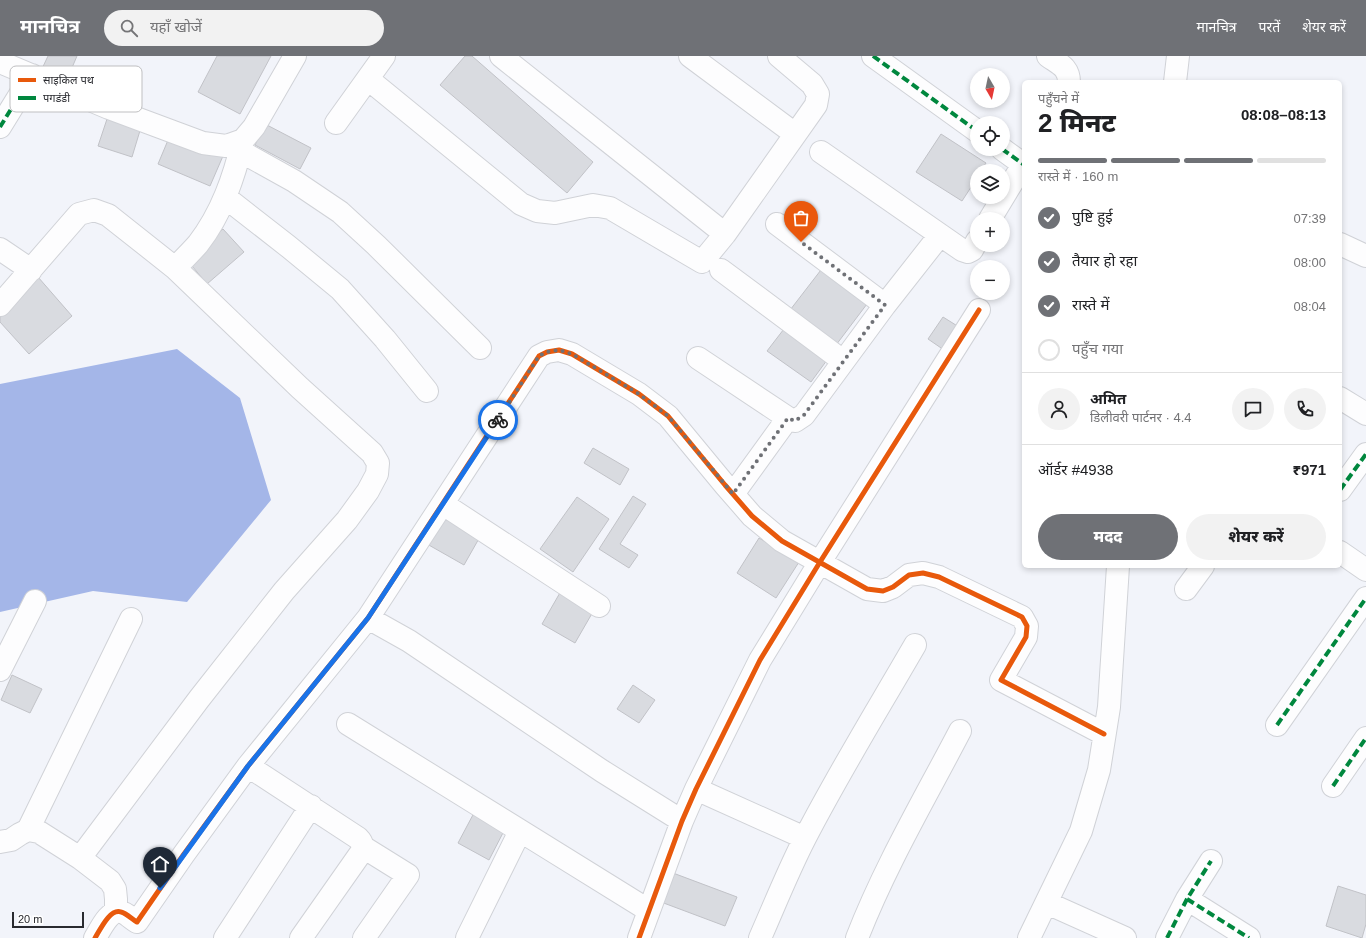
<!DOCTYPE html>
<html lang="hi">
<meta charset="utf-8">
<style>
body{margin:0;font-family:Arial,"Noto Sans Devanagari",sans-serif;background:#f2f2f2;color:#202124;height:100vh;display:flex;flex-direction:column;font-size:15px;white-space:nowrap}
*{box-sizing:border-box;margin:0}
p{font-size:13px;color:#757577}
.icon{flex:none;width:22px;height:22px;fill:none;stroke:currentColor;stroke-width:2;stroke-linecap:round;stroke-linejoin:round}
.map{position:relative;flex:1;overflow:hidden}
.drawer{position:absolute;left:1022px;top:24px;width:320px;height:488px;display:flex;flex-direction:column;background:#fff;border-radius:6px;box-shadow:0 2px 6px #0003}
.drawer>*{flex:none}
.needle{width:26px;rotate:171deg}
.tools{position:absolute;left:970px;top:12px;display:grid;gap:8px}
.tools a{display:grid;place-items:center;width:40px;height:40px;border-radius:50%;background:#fff;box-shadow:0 2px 6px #0003;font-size:20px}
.scale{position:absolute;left:12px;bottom:10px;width:72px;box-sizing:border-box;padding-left:4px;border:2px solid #292a2f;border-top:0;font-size:11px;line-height:14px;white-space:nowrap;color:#292a2f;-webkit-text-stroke:3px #fff;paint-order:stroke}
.pin{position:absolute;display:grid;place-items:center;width:34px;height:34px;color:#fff;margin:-41px -17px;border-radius:50% 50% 50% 0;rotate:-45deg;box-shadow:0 0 4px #0007}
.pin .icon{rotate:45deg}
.courier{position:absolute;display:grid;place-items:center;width:40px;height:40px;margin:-20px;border:3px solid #1a73e8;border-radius:50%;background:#fff;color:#222;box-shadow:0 1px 5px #0007}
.summary em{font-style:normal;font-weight:800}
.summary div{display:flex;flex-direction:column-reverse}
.summary{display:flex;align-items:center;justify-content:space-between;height:68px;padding:0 16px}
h1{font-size:26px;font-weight:800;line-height:30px}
.bar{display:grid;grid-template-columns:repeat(4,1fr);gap:6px 4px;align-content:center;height:48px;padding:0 16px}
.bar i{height:5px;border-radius:3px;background:#e0e0e0}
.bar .active{background:#6f7176}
.bar p{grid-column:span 4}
.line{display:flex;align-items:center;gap:10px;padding:0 16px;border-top:1px solid #e0e0e0}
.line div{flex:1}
.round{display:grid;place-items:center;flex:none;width:42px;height:42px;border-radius:21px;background:#f2f2f2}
ol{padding:0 16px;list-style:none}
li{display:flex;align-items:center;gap:12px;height:44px}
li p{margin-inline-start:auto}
li .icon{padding:4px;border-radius:50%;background:#6f7176;color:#fff;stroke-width:4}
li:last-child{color:#757577}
li i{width:22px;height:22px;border:2px solid #e0e0e0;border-radius:50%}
.primary-button{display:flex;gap:8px;margin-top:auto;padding:8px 16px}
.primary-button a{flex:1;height:46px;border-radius:24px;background:#6f7176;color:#fff;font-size:16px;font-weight:800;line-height:46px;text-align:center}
.primary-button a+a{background:#f2f2f2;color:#202124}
header{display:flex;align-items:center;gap:24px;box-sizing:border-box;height:56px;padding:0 20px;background:#6f7176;color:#fff}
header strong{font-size:19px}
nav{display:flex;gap:22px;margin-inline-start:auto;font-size:14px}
.search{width:280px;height:36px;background:#f2f2f2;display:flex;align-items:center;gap:10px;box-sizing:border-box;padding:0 14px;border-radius:22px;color:#757577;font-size:15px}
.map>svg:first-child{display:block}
</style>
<header>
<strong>मानचित्र</strong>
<div class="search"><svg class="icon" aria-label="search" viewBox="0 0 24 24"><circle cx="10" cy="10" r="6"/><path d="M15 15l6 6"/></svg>यहाँ खोजें</div>
<nav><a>मानचित्र</a><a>परतें</a><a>शेयर करें</a></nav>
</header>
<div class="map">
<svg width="1366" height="882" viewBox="0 0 1366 882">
<rect width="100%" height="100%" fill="#f2f4fa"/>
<path fill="#a4b6e8" d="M177,293L240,342L271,444L187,546L93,535L0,556V328Z"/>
<path fill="#d9dbe0" stroke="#c1c2c7" d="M48,0H77L65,28L40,17Z
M217,0H271L240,58L198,36Z
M465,0H472L593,106L567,137L440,29Z
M109,57L142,68L132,101L98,90Z
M265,68L311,92L300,113L255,89Z
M171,77L223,100L210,130L158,108Z
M941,78L986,107L981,115H977V122L962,145L916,116Z
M223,173L244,196L207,228L187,204Z
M824,210L870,244L833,293L787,258Z
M38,221L72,260L29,298L0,266V254Z
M943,261L959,271L944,294L928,283Z
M787,269L830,300L811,326L767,295Z
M593,392L629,413L620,429L584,407Z
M633,440L646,448L620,488L638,499L629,512L599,493Z
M577,441L609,463L573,516L540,493Z
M443,459L481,479L464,509L427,488Z
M759,482L799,506L776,542L737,517Z
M561,535L594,554L575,587L542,568Z
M12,619L42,633L30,657L1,644Z
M633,629L655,644L639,667L617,653Z
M475,755L506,771L489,804L458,787Z
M673,817L737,841L725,870L661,846Z
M1338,830L1366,839V868L1362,882L1326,870Z"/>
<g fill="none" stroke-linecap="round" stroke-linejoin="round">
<defs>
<path id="minor" d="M501,0L725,178
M690,0L795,78
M873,0L977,75
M1048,0C1059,8 1069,11 1069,26
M0,6L109,52L203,87L226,90L243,84L254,71L295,0
M368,23L521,148L537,155L555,157L593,149L610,152L702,206L725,178L816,49L818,38L812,28L779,0
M1175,26L1178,0
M336,67L384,0
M0,71L32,19
M1002,93L1024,109
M240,95L294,125L340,156L376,189L480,292
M821,96L962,194L968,196L972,194L977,185
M225,141L289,191L340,233L385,283L427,335
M990,163L1024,107
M777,168L885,249
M1340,188L1366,200
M0,193L31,214
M175,212C183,204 191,196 198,188C222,157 234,121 243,84
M721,214L843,305
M0,249L79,158L94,154L108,159L175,212L300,332L372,397L378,407L377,418L368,435L347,464L284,535L199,643L80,802
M698,302L788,362L795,365L804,359L885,249L940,179
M1340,342L1366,358
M1340,434L1366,398
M733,438L788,362
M443,448L599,550
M1340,496L1366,514
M1186,533L1203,510
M368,562L409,585L602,715L682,765
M0,614L35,545
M348,668L648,854
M1277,669L1366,542
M248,710L358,782C363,787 364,792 360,798L301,882
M1333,730L1366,682
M696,733L805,782
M28,774L131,563
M0,786L11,784L20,778L28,774L39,776L80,802L110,825L115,833L116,843V855
M363,791L408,819L364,882
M1187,843L1249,882
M1047,847L1125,882
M95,882C100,874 110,852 121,856C126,857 132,863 137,866L184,798L248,710L368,562L539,300L547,296L559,294L572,298L639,338L668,360L725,429L752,460L782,485L867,533L883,535L893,531L909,519L923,517L939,521L1022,561L1027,570L1026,581L1001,624L1104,678
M225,882L311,750
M467,882L520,775
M639,882L682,765L696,733L760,604L820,506L979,254
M760,882C775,848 788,815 805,782C839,716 878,653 915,589
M857,882C885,810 924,744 960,675
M1029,882L1081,775L1099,714L1109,651L1118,510
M1167,882L1187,843L1211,805"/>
</defs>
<use href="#minor" stroke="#d0d2d7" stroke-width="24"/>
<use href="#minor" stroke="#fdfdfe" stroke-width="22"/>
<path stroke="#00873e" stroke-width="4" stroke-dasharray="8 4" stroke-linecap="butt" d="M873,0L977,75
M0,71L32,19
M1002,93L1023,108
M1340,434L1366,398
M1277,669L1366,542
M1333,730L1366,682
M1187,843L1249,882
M1167,882L1187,843L1211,805"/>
<defs>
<path id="cycleway" d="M95,882C100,874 110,852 121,856C126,857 132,863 137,866L184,798L248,710L368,562L539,300L547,296L559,294L572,298L639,338L668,360L725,429L752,460L782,485L867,533L883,535L893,531L909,519L923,517L939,521L1022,561L1027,570L1026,581L1001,624L1104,678
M639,882L682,765L696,733L760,604L820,506L979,254"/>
</defs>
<use href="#cycleway" stroke="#fff" stroke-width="8"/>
<use href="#cycleway" stroke="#e8590c" stroke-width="5"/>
</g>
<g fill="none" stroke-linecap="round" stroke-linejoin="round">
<path stroke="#6f7176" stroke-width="4" stroke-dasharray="0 7.2" d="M498,364L539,300L547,296L559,294L572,298L639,338L668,360L733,438L788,362L795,365L804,359L885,249L801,186"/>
<path stroke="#1a73e8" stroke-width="5" d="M160,832L248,710L368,562L498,364"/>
</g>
<rect x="10" y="10" width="132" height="46" rx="6" fill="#fff" stroke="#bfbfc1" stroke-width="1"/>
<rect x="18" y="22" width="18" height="4" fill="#e8590c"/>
<rect x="18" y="40" width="18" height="4" fill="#00873e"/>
<g font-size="11" fill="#292a2f">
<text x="43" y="28">साइकिल पथ</text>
<text x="43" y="46">पगडंडी</text>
</g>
</svg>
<div class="tools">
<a><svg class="needle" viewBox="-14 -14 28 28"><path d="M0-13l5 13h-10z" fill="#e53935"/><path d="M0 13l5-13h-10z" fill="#757577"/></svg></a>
<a><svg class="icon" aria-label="locate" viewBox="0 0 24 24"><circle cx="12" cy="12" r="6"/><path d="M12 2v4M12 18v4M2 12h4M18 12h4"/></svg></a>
<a><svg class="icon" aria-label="layers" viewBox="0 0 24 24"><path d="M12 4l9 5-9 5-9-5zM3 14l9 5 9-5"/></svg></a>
<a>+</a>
<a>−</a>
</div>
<div class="scale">20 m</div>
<div class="pin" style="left:801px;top:186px;background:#ea580c"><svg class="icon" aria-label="bag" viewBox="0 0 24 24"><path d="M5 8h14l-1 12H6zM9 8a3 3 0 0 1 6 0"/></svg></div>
<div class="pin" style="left:160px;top:832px;background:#1f2937"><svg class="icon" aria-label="home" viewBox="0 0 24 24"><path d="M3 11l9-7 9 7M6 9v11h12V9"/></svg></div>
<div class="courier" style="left:498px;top:364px"><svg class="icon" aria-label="bike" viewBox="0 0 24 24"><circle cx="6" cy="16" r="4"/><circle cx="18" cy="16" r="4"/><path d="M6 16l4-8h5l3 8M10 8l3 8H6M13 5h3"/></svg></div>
<section class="drawer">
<div class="summary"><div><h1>2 मिनट</h1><p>पहुँचने में</p></div><em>08:08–08:13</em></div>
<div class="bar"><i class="active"></i><i class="active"></i><i class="active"></i><i></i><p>रास्ते में · 160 m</p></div>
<ol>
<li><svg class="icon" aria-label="check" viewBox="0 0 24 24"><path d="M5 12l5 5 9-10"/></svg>पुष्टि हुई<p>07:39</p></li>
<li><svg class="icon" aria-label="check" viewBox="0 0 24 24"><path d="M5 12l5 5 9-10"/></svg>तैयार हो रहा<p>08:00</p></li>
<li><svg class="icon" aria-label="check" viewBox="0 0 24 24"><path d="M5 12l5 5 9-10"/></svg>रास्ते में<p>08:04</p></li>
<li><i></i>पहुँच गया</li>
</ol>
<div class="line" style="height:72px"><a class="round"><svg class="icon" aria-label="person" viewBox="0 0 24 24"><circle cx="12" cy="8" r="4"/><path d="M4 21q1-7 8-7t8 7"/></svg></a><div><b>अमित</b><p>डिलीवरी पार्टनर · 4.4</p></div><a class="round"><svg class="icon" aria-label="chat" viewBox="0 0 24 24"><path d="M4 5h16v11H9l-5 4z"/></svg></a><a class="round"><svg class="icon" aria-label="phone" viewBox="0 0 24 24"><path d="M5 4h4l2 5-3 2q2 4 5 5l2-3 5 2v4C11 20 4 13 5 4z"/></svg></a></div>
<div class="line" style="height:52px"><div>ऑर्डर #4938</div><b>₹971</b></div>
<div class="primary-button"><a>मदद</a><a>शेयर करें</a></div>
</section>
</div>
